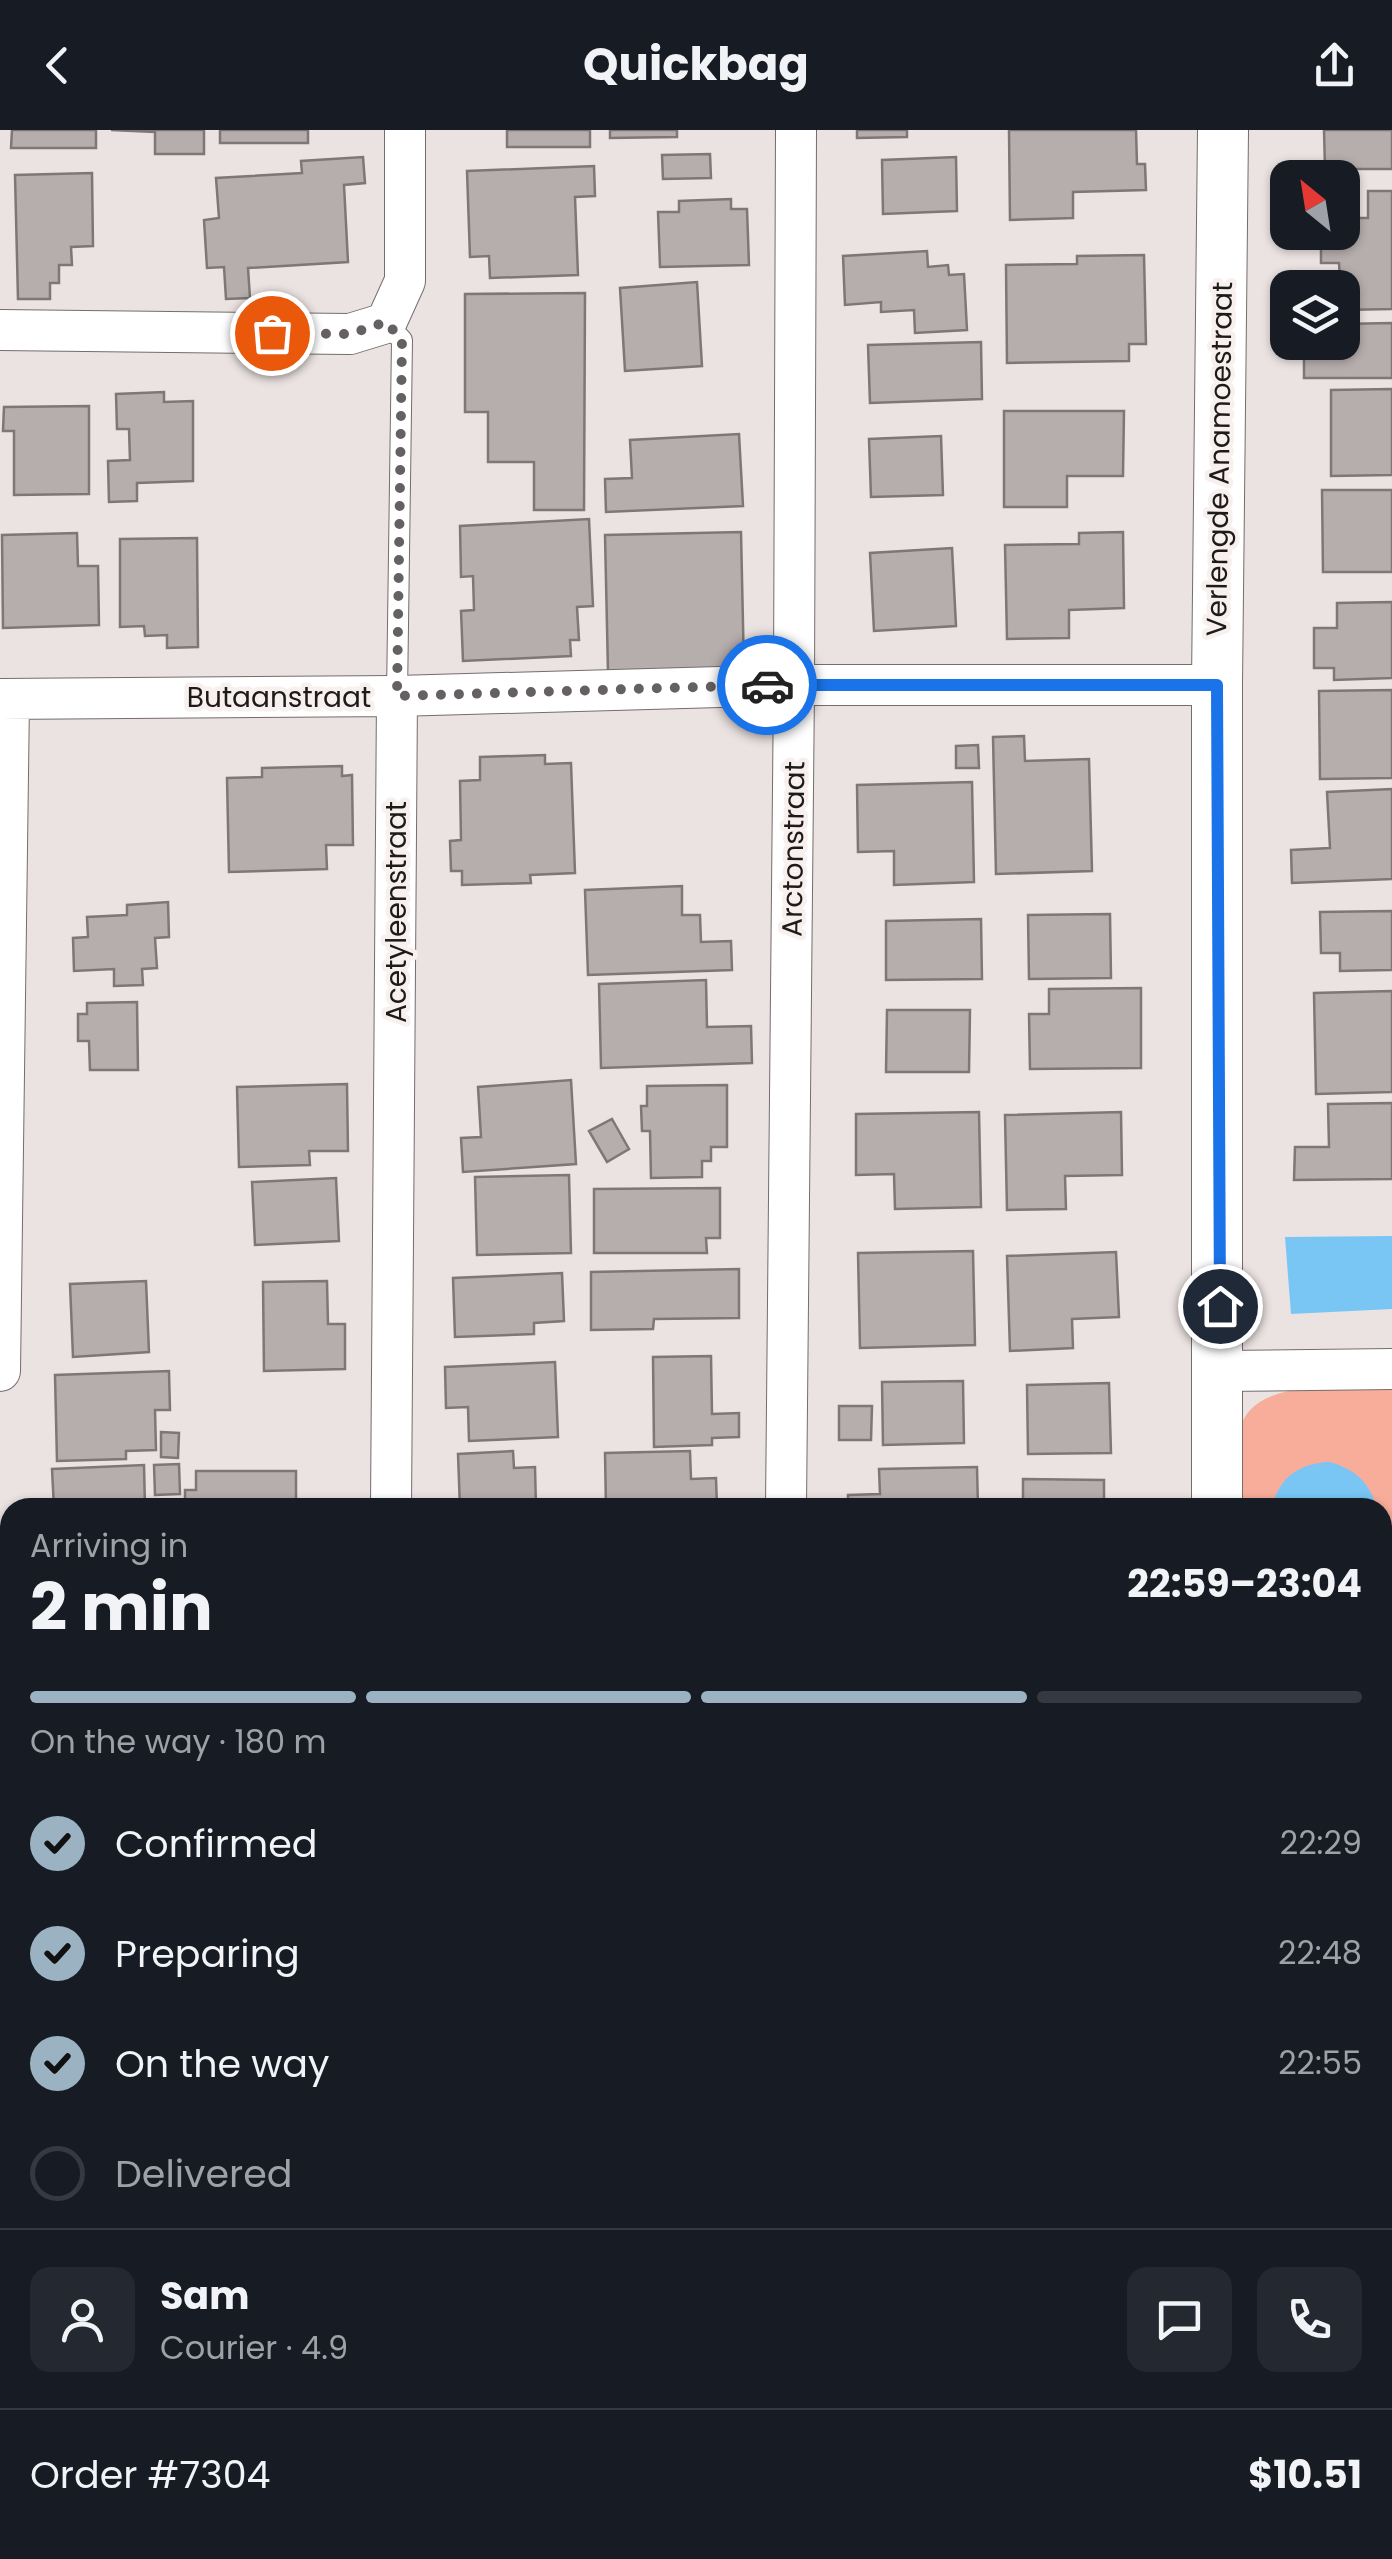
<!DOCTYPE html>
<meta charset="utf-8">
<style>
body{margin:0;font-family:Poppins,sans-serif;background:#242831;color:#f1f3f6;height:100vh;display:flex;flex-direction:column;font-size:38px;white-space:nowrap}
*{box-sizing:border-box;margin:0}
p{font-size:32px;color:#9ea1a6}
.icon{flex:none;width:55px;height:55px;fill:none;stroke:currentColor;stroke-width:2;stroke-linecap:round;stroke-linejoin:round}
.map{position:relative;flex:1;overflow:hidden}
.drawer{position:absolute;left:0px;top:1368px;width:1392px;height:1062px;display:flex;flex-direction:column;background:#171b24;border-radius:30px 30px 0 0;box-shadow:0 2px 8px #0004}
.drawer>*{flex:none}
.needle{width:65px;rotate:330deg}
.tools{position:absolute;left:1270px;top:30px;display:grid;gap:20px}
.tools a{display:grid;place-items:center;width:90px;height:90px;border-radius:20px;background:#171b24;box-shadow:0 2px 8px #0004;font-size:50px}
.pin{position:absolute;display:grid;place-items:center;width:85px;height:85px;color:#fff;margin:-42px;border:5px solid #fff;border-radius:50%;box-shadow:0 2px 10px #0007}
.courier{position:absolute;display:grid;place-items:center;width:100px;height:100px;margin:-50px;border:8px solid #1a73e8;border-radius:50%;background:#fff;color:#222;box-shadow:0 2px 12px #0007}
.head em{font-style:normal;font-weight:700}
.head div{display:flex;flex-direction:column-reverse}
.head{display:flex;align-items:center;justify-content:space-between;height:170px;padding:0 30px}
h1{font-size:65px;font-weight:700;line-height:75px}
.bar{display:grid;grid-template-columns:repeat(4,1fr);gap:15px 10px;align-content:center;height:120px;padding:0 30px}
.bar i{height:12px;border-radius:8px;background:#363941}
.bar .on{background:#9ab2c1}
.bar p{grid-column:span 4}
.line{display:flex;align-items:center;gap:25px;padding:0 30px;border-top:2px solid #363941}
.line div{flex:1}
.round{display:grid;place-items:center;flex:none;width:105px;height:105px;border-radius:20px;background:#242831}
ol{padding:0 30px;list-style:none}
li{display:flex;align-items:center;gap:30px;height:110px}
li p{margin-inline-start:auto}
li .icon{padding:10px;border-radius:50%;background:#9ab2c1;color:#111;stroke-width:4}
li:last-child{color:#9ea1a6}
li i{width:55px;height:55px;border:5px solid #363941;border-radius:50%}
header{display:flex;justify-content:space-between;align-items:center;height:130px;padding:0 30px;background:#171b24;font-size:45px;font-weight:700}
.map>svg:first-child{display:block}
</style>
<header><svg class="icon" aria-label="back" viewBox="0 0 24 24"><path d="M15 5l-7 7 7 7"/></svg>Quickbag<svg class="icon" aria-label="share" viewBox="0 0 24 24"><path d="M12 15V3M7 8l5-5 5 5M5 13v7h14v-7"/></svg></header>
<div class="map">
<svg width="1392" height="2429" viewBox="0 0 1392 2429">
<rect width="100%" height="100%" fill="#ebe3e1"/>
<path fill="#f8ad9a" d="M1392,1258V1503H1383L1382,1378L1239,1377C1239,1353 1235,1323 1240,1300C1251,1245 1349,1259 1392,1258Z"/>
<path fill="#79c6f4" d="M1392,1106V1179L1291,1184L1285,1107Z
M1330,1332C1356,1340 1368,1351 1377,1377H1272C1279,1347 1300,1333 1330,1332Z"/>
<path fill="#b6aead" stroke="#7e7775" stroke-width="2.5" d="M12,0H96V18H11Z
M111,0H204V24H155V2Z
M220,0H308V13H220Z
M507,0H590V17H507Z
M610,0H677V7L610,8Z
M857,0H907V7L857,8Z
M1009,0H1136L1137,34H1145L1146,60L1073,62V88L1010,90Z
M1324,0H1392V39H1325Z
M710,24L711,48L663,49L662,25Z
M363,27L365,53L344,55L348,132L248,138L250,168L226,169L224,137L207,138L204,90L219,88L216,48L302,43L301,31Z
M956,27L957,81L883,84L882,30Z
M594,36L595,66L575,67L578,145L490,148L489,126L470,127L467,41Z
M92,43L93,116L71,117L72,135H59V153H50V169H18L15,45Z
M1368,61H1392V179L1342,180L1339,133H1321V102H1342V88H1368Z
M731,69V79H747L749,135L660,137L658,82H679V71Z
M927,121L928,137L948,135L949,145L964,144L967,200L915,203L914,180L881,182V172L845,175L843,126Z
M1144,125L1146,214H1129V231L1007,233L1006,135L1077,134V126Z
M697,152L702,236L625,241L620,158Z
M585,163L584,380H534V332H488V282H465V164Z
M1392,193V248H1304V212H1342V194Z
M981,212L982,269L870,273L868,215Z
M1392,259V345L1331,346V260Z
M164,262V272L193,271V351L137,353V371L109,372L108,331L130,330L129,299H117L116,264Z
M89,276V364L14,365V301H3L4,277Z
M1004,281H1124L1123,346H1067V377H1004Z
M739,304L743,376L606,382L605,349L632,348L630,310Z
M941,306L943,365L871,367L869,309Z
M1322,360H1392V442H1323Z
M589,389L593,476L577,477L579,510H570L571,526L463,531L461,481L474,480L473,446L461,447L460,396Z
M741,402L744,539L608,542L605,405Z
M1123,402L1124,478L1069,480V508L1007,509L1005,415L1079,414V403Z
M77,403L78,436H98L99,495L3,498L2,405Z
M197,408L198,517L167,518V505L145,506L144,496L120,497V409Z
M952,418L956,496L874,501L870,423Z
M1392,472V548L1334,550V538H1314V498H1337V473Z
M1392,560V648L1320,649L1319,561Z
M1024,606L1025,631L1089,629L1092,741L996,744L993,607Z
M978,615L979,638H956V616Z
M545,625V634L571,633L575,743L530,745L531,753L462,755V741H451L450,711L461,710L460,651L480,650V627Z
M342,636V646L352,645L353,715H326L327,739L229,742L227,648L262,647V638Z
M972,652L974,752L894,755V721L858,722L857,655Z
M1392,659V749L1292,753L1291,720L1330,718L1327,662Z
M682,756V785H700L701,812L731,811L732,840L588,845L585,760Z
M168,772L169,807L155,808L157,838L142,839L143,855L114,856V839L74,841L73,808L88,807L87,787L127,785V775Z
M1392,781V840L1340,841V823H1321L1320,782Z
M1110,784L1111,848L1029,849L1028,785Z
M981,789L982,849L886,850V791Z
M706,850L707,897L751,896L752,933L601,938L599,854Z
M1141,858V938L1030,939L1029,884H1049V859Z
M1392,861V962L1316,964L1314,863Z
M137,872L138,940H90L89,911H78V884H87V873Z
M887,880H970L969,942H886Z
M571,950L576,1034L463,1042L461,1008L481,1007L478,957Z
M347,954L348,1021H309L310,1035L239,1037L237,957Z
M727,955V1017H711V1031H702V1047L651,1048L650,1001H642L641,976H647V956Z
M1392,973V1049L1294,1050L1295,1017H1329L1328,974Z
M979,982L981,1077L895,1079L894,1044L856,1045V984Z
M1121,982L1122,1045L1065,1046L1066,1079L1007,1080L1005,985Z
M612,989L629,1019L607,1032L589,1001Z
M569,1045L571,1123L477,1125L475,1047Z
M336,1048L339,1111L255,1115L252,1052Z
M720,1058V1108H706L707,1123H594V1059Z
M973,1121L975,1215L860,1218L858,1123Z
M1116,1122L1119,1187L1072,1189L1073,1218L1010,1221L1007,1126Z
M739,1139V1188L654,1189L653,1199L591,1200V1142Z
M562,1143L564,1191L534,1193V1204L455,1207L453,1148Z
M146,1151L149,1222L73,1227L70,1154Z
M327,1151L328,1194H345V1239L264,1241L263,1152Z
M711,1226L712,1284L739,1283V1307L712,1308V1315L654,1317L653,1227Z
M555,1232L558,1307L469,1311L468,1277L446,1278L445,1237Z
M169,1241L170,1280H155L156,1320L126,1321V1329L57,1331L55,1245Z
M963,1251L964,1313L883,1315L882,1252Z
M1109,1253L1111,1323L1028,1324L1027,1255Z
M839,1276H872L871,1310H839Z
M161,1302L179,1303L178,1328L161,1327Z
M513,1321L514,1338L535,1337L536,1378H460L458,1324Z
M690,1321L691,1349L716,1348L717,1378H606L605,1323Z
M179,1334L180,1364L155,1365L154,1335Z
M144,1335L145,1378H54L52,1339Z
M977,1337L978,1378H848V1365L880,1364L879,1339Z
M196,1341H296V1378H185V1360H196Z
M1023,1349L1104,1350V1378H1023Z
M1382,1525H1392V1603H1382Z
M1382,1615H1392V1706H1382Z
M1382,1723H1392V1794L1382,1795Z
M1382,1816H1392V1898H1382Z
M1382,1951H1392V2013H1382Z
M1382,2210H1392V2262H1382Z
M1382,2324H1392V2427L1307,2429V2420H1382Z
M64,2420H184V2423L64,2424Z
M978,2420H1124V2429H978Z"/>
<g fill="none" stroke-linecap="round" stroke-linejoin="round">
<defs>
<path id="service" d="M386,193L402,210L397,566"/>
<path id="minor" d="M0,200L350,204L386,193L405,151V0
M0,569L397,566L794,555H1217
M0,1241L9,569
M1220,1241L1392,1239
M391,1378L397,566
M786,1378L794,555L796,0
M0,1593H10
M0,2267L1,2429
M390,2420V2429
M784,2420V2429"/>
<path id="tertiary" d="M1217,1378V555L1223,0
M1205,2429V2420"/>
</defs>
<use href="#service" stroke="#746d6c" stroke-width="22"/>
<use href="#minor" stroke="#746d6c" stroke-width="42"/>
<use href="#tertiary" stroke="#746d6c" stroke-width="52"/>
<use href="#service" stroke="#fff" stroke-width="20"/>
<use href="#minor" stroke="#fff" stroke-width="40"/>
<use href="#tertiary" stroke="#fff" stroke-width="50"/>
</g>
<g fill="none" stroke-linecap="round" stroke-linejoin="round">
<path stroke="#656160" stroke-width="10" stroke-dasharray="0 18" d="M272,203L350,204L386,192L402,210L397,566L767,555"/>
<path stroke="#1a73e8" stroke-width="12" d="M767,555H1217L1220,1176"/>
</g>
<g text-anchor="middle" stroke-width="9" stroke-linejoin="round" paint-order="stroke">
<g font-size="28" fill="#1d1b1a" stroke="#f8f0ee">
<text transform="translate(1219 329) rotate(-89)" y="10">Verlengde Anamoestraat</text>
<text x="279" y="577">Butaanstraat</text>
<text transform="translate(793 719) rotate(-89)" y="10">Arctonstraat</text>
<text transform="translate(396 782) rotate(-90)" y="10">Acetyleenstraat</text>
</g>
</g>
</svg>
<div class="tools">
<a><svg class="needle" viewBox="-14 -14 28 28"><path d="M0-13l5 13h-10z" fill="#e53935"/><path d="M0 13l5-13h-10z" fill="#9ea1a6"/></svg></a>
<a><svg class="icon" aria-label="layers" viewBox="0 0 24 24"><path d="M12 4l9 5-9 5-9-5zM3 14l9 5 9-5"/></svg></a>
</div>
<div class="pin" style="left:272px;top:203px;background:#ea580c"><svg class="icon" aria-label="bag" viewBox="0 0 24 24"><path d="M5 8h14l-1 12H6zM9 8a3 3 0 0 1 6 0"/></svg></div>
<div class="pin" style="left:1220px;top:1176px;background:#1f2937"><svg class="icon" aria-label="home" viewBox="0 0 24 24"><path d="M3 11l9-7 9 7M6 9v11h12V9"/></svg></div>
<div class="courier" style="left:767px;top:555px"><svg class="icon" aria-label="car" viewBox="0 0 24 24"><path d="M5 17H2v-5l4-1 3-4h7l3 4 3 1v5h-3M9 17h6M6 11h13"/><circle cx="7" cy="17" r="2"/><circle cx="17" cy="17" r="2"/></svg></div>
<section class="drawer">
<div class="head"><div><h1>2 min</h1><p>Arriving in</p></div><em>22:59–23:04</em></div>
<div class="bar"><i class="on"></i><i class="on"></i><i class="on"></i><i></i><p>On the way · 180 m</p></div>
<ol>
<li><svg class="icon" aria-label="check" viewBox="0 0 24 24"><path d="M5 12l5 5 9-10"/></svg>Confirmed<p>22:29</p></li>
<li><svg class="icon" aria-label="check" viewBox="0 0 24 24"><path d="M5 12l5 5 9-10"/></svg>Preparing<p>22:48</p></li>
<li><svg class="icon" aria-label="check" viewBox="0 0 24 24"><path d="M5 12l5 5 9-10"/></svg>On the way<p>22:55</p></li>
<li><i></i>Delivered</li>
</ol>
<div class="line" style="height:180px"><a class="round"><svg class="icon" aria-label="person" viewBox="0 0 24 24"><circle cx="12" cy="8" r="4"/><path d="M4 21q1-7 8-7t8 7"/></svg></a><div><b>Sam</b><p>Courier · 4.9</p></div><a class="round"><svg class="icon" aria-label="chat" viewBox="0 0 24 24"><path d="M4 5h16v11H9l-5 4z"/></svg></a><a class="round"><svg class="icon" aria-label="phone" viewBox="0 0 24 24"><path d="M5 4h4l2 5-3 2q2 4 5 5l2-3 5 2v4C11 20 4 13 5 4z"/></svg></a></div>
<div class="line" style="height:130px"><div>Order #7304</div><b>$10.51</b></div>
</section>
</div>
